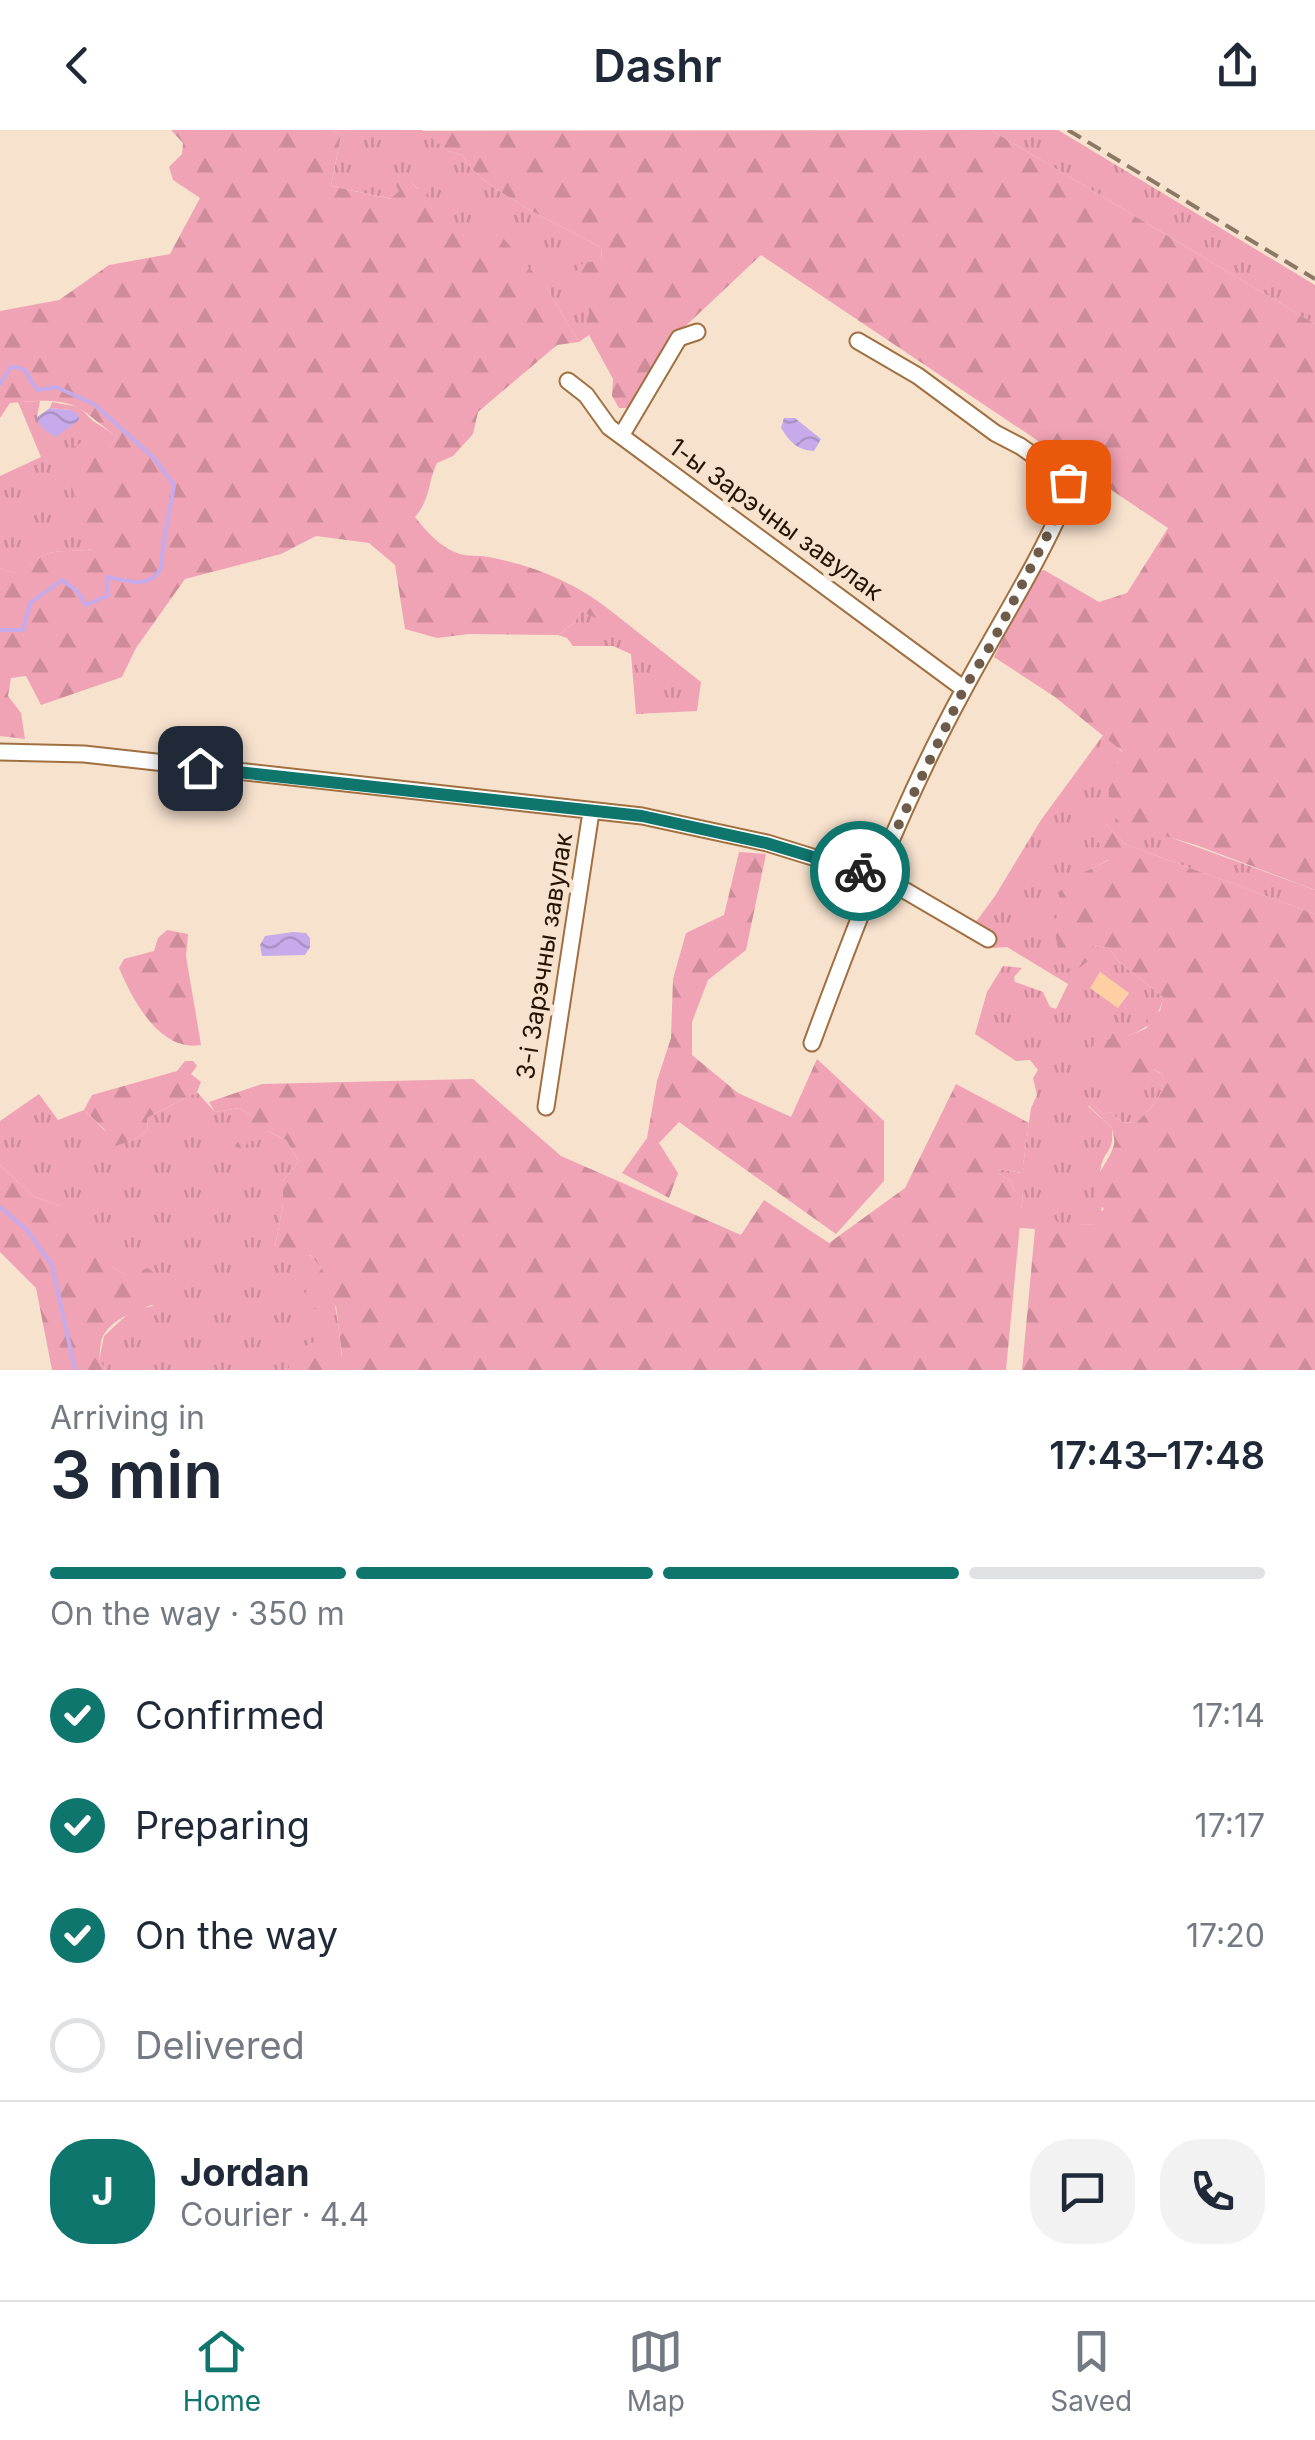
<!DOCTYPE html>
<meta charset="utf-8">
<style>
body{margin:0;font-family:Inter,sans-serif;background:#f2f2f3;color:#1f2937;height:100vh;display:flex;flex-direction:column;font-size:38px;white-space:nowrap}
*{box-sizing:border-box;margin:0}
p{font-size:32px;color:#747a83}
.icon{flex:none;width:55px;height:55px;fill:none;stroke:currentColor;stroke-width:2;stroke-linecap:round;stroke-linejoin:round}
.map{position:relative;height:1240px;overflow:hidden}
.sheet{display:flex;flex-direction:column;background:#fff;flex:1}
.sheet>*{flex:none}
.pin{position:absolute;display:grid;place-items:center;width:85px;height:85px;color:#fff;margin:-42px;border-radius:20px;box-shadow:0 5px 15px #0006}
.courier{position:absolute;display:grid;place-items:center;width:100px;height:100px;margin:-50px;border:8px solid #0f766e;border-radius:50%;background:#fff;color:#222;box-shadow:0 2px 12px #0007}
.head em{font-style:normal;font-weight:600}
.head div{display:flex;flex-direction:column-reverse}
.head{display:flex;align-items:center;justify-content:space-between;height:170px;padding:0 50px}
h1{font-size:65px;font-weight:600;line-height:75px}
.bar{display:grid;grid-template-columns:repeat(4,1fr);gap:15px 10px;align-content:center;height:120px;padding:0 50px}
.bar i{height:12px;border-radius:8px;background:#e0e1e3}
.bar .selected{background:#0f766e}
.bar p{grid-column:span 4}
.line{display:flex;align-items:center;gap:25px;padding:0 50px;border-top:2px solid #e0e1e3}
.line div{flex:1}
.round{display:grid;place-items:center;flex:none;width:105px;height:105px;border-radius:40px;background:#f2f2f3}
ol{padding:0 50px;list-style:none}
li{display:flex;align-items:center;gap:30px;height:110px}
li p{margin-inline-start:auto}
li .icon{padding:10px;border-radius:50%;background:#0f766e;color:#fff;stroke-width:4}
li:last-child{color:#747a83}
li i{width:55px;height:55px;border:5px solid #e0e1e3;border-radius:50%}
header{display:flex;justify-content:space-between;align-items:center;height:130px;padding:0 50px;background:#fff;font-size:45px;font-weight:600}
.dock{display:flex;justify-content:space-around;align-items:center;height:140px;border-top:2px solid #e0e1e3;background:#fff;font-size:28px;color:#747a83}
.dock a{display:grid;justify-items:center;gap:5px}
.dock .selected{color:#0f766e}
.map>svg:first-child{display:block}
</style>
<header><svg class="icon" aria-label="back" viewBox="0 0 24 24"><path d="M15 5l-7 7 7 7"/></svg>Dashr<svg class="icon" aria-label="share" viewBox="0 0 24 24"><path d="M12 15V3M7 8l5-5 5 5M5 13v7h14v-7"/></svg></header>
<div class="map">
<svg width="1315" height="1240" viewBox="0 0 1315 1240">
<defs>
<pattern id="grass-tufts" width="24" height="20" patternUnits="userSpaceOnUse" patternTransform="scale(2.5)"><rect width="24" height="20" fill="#f0a3b5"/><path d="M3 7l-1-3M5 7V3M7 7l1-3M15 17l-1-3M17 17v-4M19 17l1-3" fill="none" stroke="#ce8b9a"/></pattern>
<pattern id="forest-firs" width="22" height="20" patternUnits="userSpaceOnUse" patternTransform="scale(2.5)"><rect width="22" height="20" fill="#f0a3b5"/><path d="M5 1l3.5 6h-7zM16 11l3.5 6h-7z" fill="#ce8b9a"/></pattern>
<pattern id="water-waves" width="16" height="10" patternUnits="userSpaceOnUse" patternTransform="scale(2.5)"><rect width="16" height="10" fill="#c6aae9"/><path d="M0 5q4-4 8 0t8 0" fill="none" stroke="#aa91c6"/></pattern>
</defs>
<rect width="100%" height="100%" fill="#f7e2ce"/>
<path fill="#ffcfa4" d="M1100,842L1129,862L1118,878L1089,857Z"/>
<path fill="url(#grass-tufts)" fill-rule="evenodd" d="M332,0H422L448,21L462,25C477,58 567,99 601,117L602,130L594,134L589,205L579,212L546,157L453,100L430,78L426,66L412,53L392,69L331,56L341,5Z
M991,0H1058L1315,155V194Z
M40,271L37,287L70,280L50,278L52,272L79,277L93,291L117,306L109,319L94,419C79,422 56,419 44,425C23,435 28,451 0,438V346L41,327L18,272Z
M581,481L606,492L611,481L701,552L697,581L636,584L631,524L613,516H573L567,508L558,505L574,493Z
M1104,604L1122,622L1108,650L1164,705L1315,760V784L1125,714L1105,694L1098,711L1110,729L1077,746L1093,816L1109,818L1118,831L1163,867C1159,889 1148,898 1128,906L1135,943L1149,946L1153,940L1163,944C1165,967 1151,977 1136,993L1122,992L1110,982L1104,984L1091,973L1088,976L1112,998C1114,1024 1105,1018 1101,1037C1096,1060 1110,1067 1096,1094L1061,1096L1040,1090L1035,1099L1019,1098L1023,1064L1014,1061L1012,1052L998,1043L999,1039L1022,1043L1031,978L1037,965L1033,948L1038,940L1030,930L1016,931L975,904L987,862L1003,836L1022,838L1014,847L1015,852L1043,862L1050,877L1056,879L1068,854L1007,817L991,818L967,804L995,766L1041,690ZM1100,842L1129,863L1118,878L1090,858Z
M197,962L215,982L240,978L254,987L250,1010L268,1001L286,1010L299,1032L283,1051V1075L275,1117C285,1119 298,1120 307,1124C335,1137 339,1201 342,1228L284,1240H107L99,1231L104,1206L132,1180L153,1176L127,1146L111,1136L61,1076L34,1067L0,1035V991L39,964L58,990L84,980L105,1001L109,1017L134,1010L148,1000L147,988Z"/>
<path fill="url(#forest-firs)" d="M171,0H332L341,5L331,56L391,69L399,61L396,55L403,43L414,45L412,53L418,59L423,55L428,58L426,66L430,77L440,76L449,81L453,100L503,108L546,157L579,212L557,215L478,282L473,304L453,326L437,333C427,355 431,368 415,387C426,401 440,417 457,423C466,427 479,425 489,427C532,435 577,453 611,481L606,493L581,481L574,493L558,505L469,504L437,508L405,499L395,435L369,413L316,406L281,424L185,449L136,518L122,547L41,575L26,546L11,548L8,566L21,583L25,609L0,606V438C27,450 23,435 44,425C56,419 79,422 93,419L63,331L68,320L91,307L109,319L117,306C108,301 83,279 77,277C57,268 31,271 10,273L0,288V181L59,170L109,135L170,124L200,68L173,50L169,37L182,24L183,13Z
M991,0L1315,194V760L1196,715L1124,694L1110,685L1108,649L1122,621L1055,567L994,527L1036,442L1044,440L1099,472L1127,463L1168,398L761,125L675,206L630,278H619L612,266L613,249L589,205V167L568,151L583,133L602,130L601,117C567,99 477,58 462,25L448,21L422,1Z
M1105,694L1125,714L1315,784V1240H1022L1035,1099L1039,1090L1054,1089L1061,1095L1096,1094L1098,1084L1104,1079C1079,1056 1109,1037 1114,1014C1115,1009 1113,1003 1112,998L1088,975L1091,973L1104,984L1110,982L1122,992L1136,993C1151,977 1165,967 1163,944L1154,940L1149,946L1156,951L1155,955L1151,957L1135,943L1109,948L1100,942L1091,918L1100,908L1110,909L1115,898L1128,906L1147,898L1146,889L1160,881L1163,867L1118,831L1109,818L1093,816L1088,831L1074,842L1061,833L1053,793L1063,777L1058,763L1076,746L1109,730L1098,711V702Z
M739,722L766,724L746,820L708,850L692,892V925L738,963L791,987L817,929L884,991V1051L836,1104L679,992L659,1013L678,1043L669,1068L622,1043L647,1008L657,951L671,908L673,849L686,803L724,785Z
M167,800L188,804L186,826L201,915C160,922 133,871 119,838L124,829L154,821L158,808Z
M185,931H193L197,936L191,944L201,952L197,962L147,988L148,1000L134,1010L109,1018L100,1008L105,1000L84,980L92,965L177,941Z
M473,949L561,1026L741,1105L764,1070L829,1113L905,1058L956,954L1029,993L1022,1043L999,1039L998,1043L1012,1052L1014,1061L1023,1063L1006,1240H284L289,1238V1224L320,1209L342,1226L336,1176L309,1180L304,1165L322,1138L310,1125L286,1130L275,1117L283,1075V1051L299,1032L286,1010L268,1001L256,1012L250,1010L241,1021L235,1016L254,987L240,978L215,982L209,972L262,954Z
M0,1035L34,1067L61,1076L106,1109L111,1136L127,1146L148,1138L159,1147L166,1168C146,1180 116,1183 103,1206C100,1212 100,1224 99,1231L107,1240H52L36,1158L0,1122Z"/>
<path fill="url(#water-waves)" d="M50,278L70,280L78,284L79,290L56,307C47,303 39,297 37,287Z
M784,288H795L821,309L814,321C797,320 790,312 781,298Z
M293,802L306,803L310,808V817L305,825L262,826L260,815L265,806Z"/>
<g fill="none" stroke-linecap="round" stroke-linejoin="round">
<path stroke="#c6aae9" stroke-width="4" d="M0,254L11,237C31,236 26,250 38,260L56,257L94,274L154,328L174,355C172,372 159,425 162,436C151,460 129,451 107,447V466L86,475L77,461L62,450L30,473L23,500H0
M0,1077L27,1100L52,1135L75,1240"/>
<defs>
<path id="minor" d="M568,251L586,265L609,297L964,559
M621,306L679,208L697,202
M0,622L84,624L642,686L767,713L887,750L988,809
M812,913C856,794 901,675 962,563C997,497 1041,430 1069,361L1064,347L1020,316L995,303L918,246L858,211
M546,977L591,682"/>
</defs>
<use href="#minor" stroke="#a07041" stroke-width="19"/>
<use href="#minor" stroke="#fff" stroke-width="15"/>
<path stroke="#8b7865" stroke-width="4" stroke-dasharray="15 8" stroke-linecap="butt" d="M1068,0L1315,149"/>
</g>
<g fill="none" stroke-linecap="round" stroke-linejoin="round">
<path stroke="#6e5b49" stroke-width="10" stroke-dasharray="0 18" d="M860,741L874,746L964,559L992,513L1068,365V352"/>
<path stroke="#0f766e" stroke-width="12" d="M200,638L642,686L766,713L860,741"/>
</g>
<g text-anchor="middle" stroke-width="10" stroke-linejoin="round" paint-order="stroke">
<g font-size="25" fill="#251301" stroke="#f7e2ce">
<text transform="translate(776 389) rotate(36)" y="9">1-ы Зарэчны завулак</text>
<text transform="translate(544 826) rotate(-81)" y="9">3-і Зарэчны завулак</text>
</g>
</g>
</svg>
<div class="pin" style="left:1068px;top:352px;background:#ea580c"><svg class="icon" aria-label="bag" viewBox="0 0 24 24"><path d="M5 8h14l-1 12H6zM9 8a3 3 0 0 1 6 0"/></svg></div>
<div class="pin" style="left:200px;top:638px;background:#1f2937"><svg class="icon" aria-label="home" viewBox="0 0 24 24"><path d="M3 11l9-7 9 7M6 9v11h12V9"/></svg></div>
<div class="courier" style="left:860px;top:741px"><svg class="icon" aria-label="bike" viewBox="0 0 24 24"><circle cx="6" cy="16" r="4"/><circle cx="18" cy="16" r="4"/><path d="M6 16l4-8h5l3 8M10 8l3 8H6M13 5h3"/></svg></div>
</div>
<section class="sheet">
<div class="head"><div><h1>3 min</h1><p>Arriving in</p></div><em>17:43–17:48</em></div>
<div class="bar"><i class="selected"></i><i class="selected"></i><i class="selected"></i><i></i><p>On the way · 350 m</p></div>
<ol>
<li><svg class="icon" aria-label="check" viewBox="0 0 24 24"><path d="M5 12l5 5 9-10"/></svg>Confirmed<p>17:14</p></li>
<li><svg class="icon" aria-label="check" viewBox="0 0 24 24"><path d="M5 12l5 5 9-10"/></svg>Preparing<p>17:17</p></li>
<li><svg class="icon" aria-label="check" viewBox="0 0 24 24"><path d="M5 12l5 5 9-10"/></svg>On the way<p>17:20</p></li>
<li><i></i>Delivered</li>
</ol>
<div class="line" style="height:180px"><b class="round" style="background:#0f766e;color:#fff">J</b><div><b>Jordan</b><p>Courier · 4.4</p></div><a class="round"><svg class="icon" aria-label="chat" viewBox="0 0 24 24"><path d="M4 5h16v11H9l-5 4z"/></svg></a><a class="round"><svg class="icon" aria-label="phone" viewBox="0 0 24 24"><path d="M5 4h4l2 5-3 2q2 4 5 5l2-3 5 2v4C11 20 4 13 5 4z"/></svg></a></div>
</section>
<nav class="dock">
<a class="selected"><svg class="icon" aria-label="home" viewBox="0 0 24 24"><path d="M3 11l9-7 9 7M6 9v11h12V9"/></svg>Home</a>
<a><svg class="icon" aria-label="map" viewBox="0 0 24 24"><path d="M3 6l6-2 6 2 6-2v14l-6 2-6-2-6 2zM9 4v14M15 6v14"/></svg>Map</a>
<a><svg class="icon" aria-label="saved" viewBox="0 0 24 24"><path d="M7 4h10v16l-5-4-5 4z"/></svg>Saved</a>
</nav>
